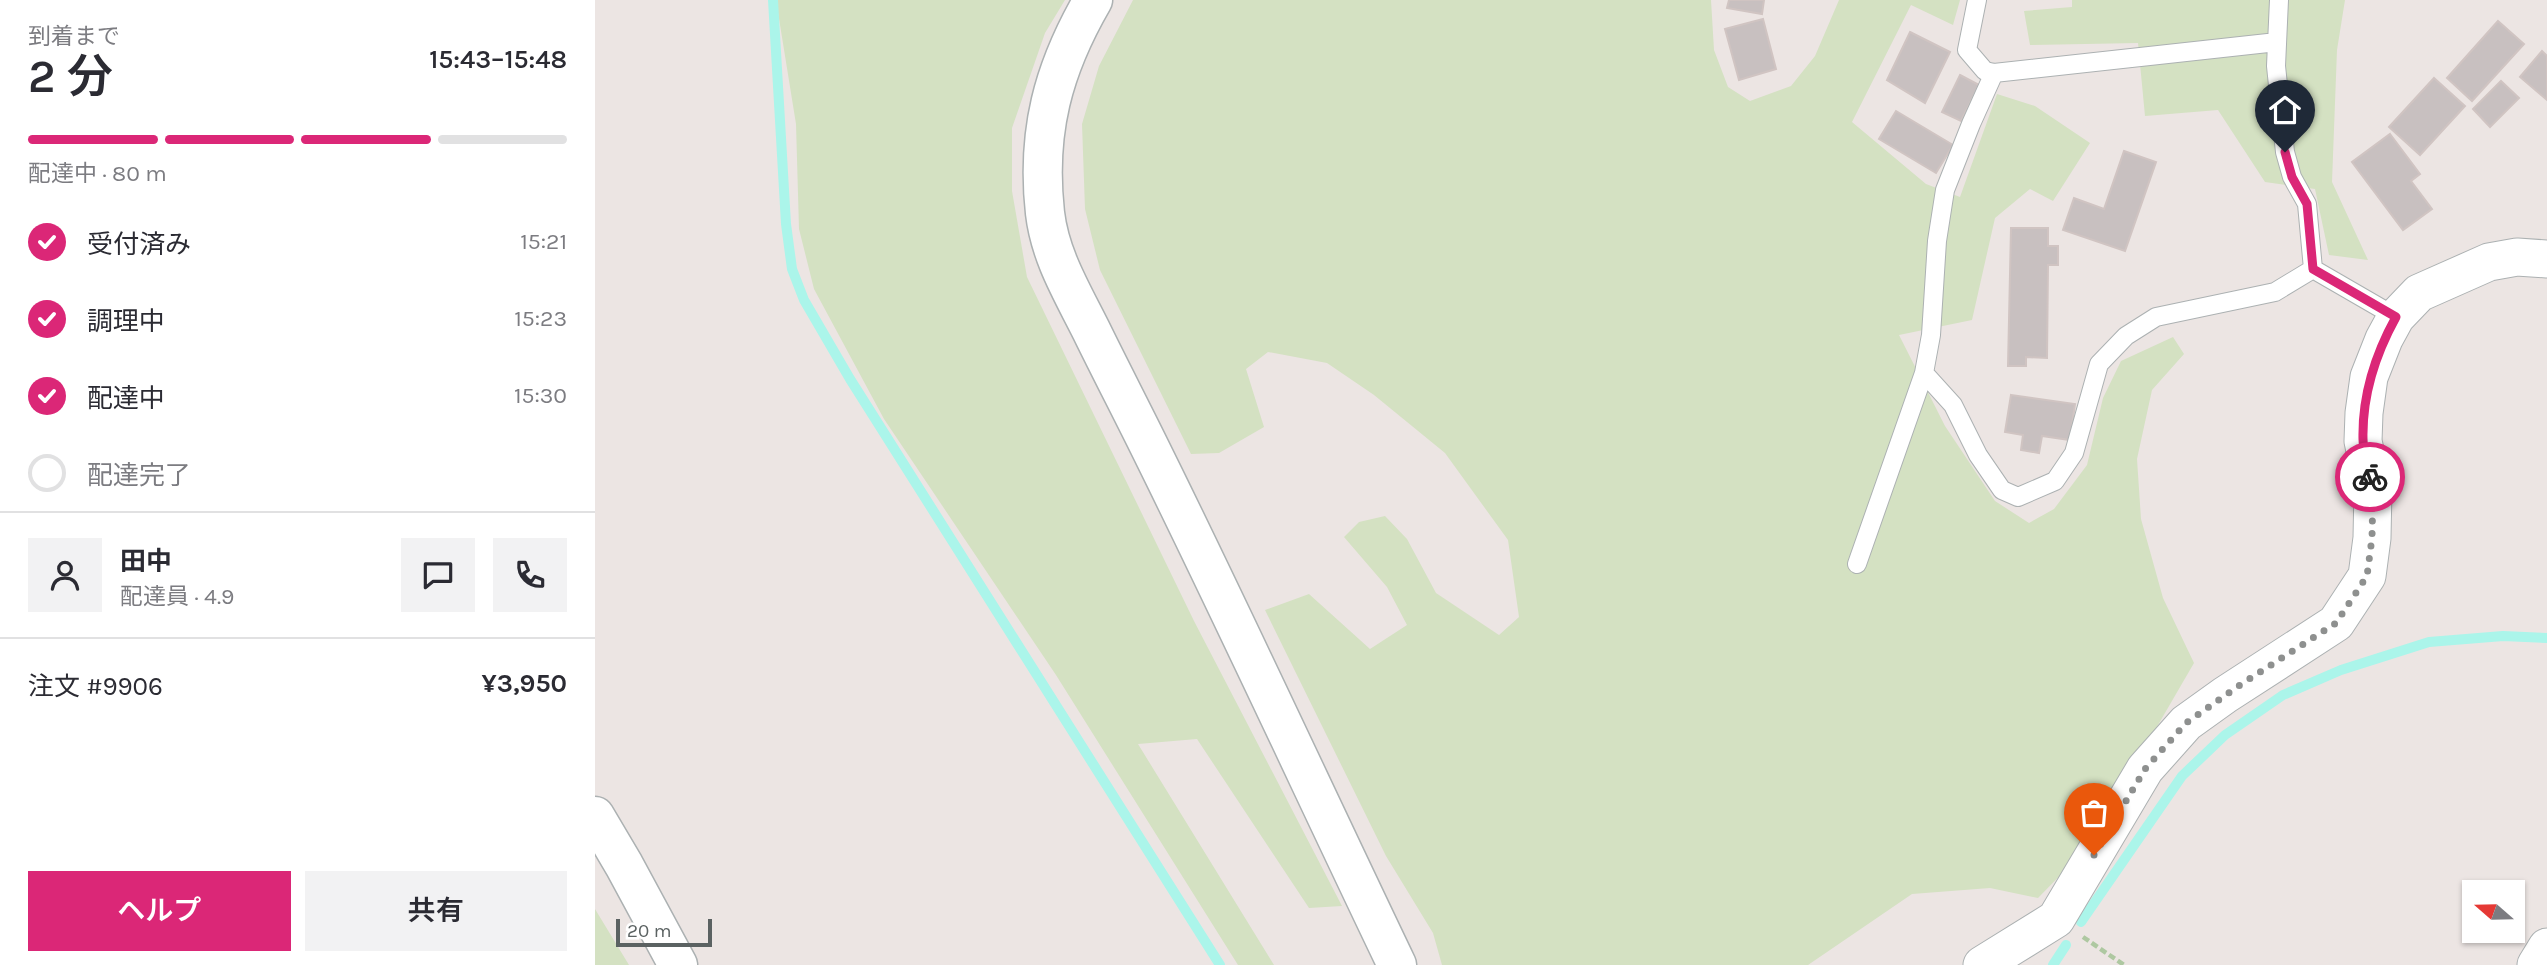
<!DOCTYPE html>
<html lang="ja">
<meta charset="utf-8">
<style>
body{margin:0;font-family:Karla,"Noto Sans JP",sans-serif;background:#f2f2f3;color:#2b2b33;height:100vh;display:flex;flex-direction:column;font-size:26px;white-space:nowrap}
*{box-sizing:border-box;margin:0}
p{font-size:23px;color:#7c7c81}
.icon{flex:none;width:38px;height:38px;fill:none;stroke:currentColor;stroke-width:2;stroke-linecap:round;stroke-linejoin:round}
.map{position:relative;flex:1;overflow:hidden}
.side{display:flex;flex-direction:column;background:#fff;width:595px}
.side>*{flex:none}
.needle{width:46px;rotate:290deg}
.buttons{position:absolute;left:1867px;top:880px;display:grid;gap:14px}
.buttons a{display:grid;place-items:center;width:63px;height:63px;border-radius:0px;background:#fff;box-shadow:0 2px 5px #0004;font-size:35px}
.scale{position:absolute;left:21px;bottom:18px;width:96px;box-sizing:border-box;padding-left:7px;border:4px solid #5b6262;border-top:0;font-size:19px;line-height:24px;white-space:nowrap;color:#5b6262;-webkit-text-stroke:5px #fff;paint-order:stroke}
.pin{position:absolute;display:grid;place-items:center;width:60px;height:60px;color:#fff;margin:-72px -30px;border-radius:50% 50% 50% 0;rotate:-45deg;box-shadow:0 0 7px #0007}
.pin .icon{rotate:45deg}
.courier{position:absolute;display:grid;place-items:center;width:70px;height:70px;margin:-35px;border:5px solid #db2777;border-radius:50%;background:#fff;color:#222;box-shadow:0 2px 9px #0007}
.headline em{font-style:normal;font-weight:600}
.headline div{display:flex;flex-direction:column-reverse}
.headline{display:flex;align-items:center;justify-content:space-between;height:119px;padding:0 28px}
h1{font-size:46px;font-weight:600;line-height:52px}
.bar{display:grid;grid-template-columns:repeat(4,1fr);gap:10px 7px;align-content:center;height:84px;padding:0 28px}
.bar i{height:9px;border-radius:5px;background:#e1e1e2}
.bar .current{background:#db2777}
.bar p{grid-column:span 4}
.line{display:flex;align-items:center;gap:18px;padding:0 28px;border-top:2px solid #e1e1e2}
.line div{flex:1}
.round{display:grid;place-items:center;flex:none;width:74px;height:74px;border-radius:0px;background:#f2f2f3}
ol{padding:0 28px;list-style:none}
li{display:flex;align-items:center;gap:21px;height:77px}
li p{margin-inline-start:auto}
li .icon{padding:7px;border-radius:50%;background:#db2777;color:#fff;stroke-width:4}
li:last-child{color:#7c7c81}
li i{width:38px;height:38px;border:4px solid #e1e1e2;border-radius:50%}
.cta{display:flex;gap:14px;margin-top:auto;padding:14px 28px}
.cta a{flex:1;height:80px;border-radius:0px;background:#db2777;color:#fff;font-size:28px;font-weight:600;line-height:80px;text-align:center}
.cta a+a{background:#f2f2f3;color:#2b2b33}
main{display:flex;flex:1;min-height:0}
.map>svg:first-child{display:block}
</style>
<main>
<section class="side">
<div class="headline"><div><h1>2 分</h1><p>到着まで</p></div><em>15:43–15:48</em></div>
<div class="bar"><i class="current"></i><i class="current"></i><i class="current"></i><i></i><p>配達中 · 80 m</p></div>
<ol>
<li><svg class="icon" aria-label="check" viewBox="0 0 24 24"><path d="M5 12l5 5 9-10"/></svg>受付済み<p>15:21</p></li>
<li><svg class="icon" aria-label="check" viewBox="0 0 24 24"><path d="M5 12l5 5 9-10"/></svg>調理中<p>15:23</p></li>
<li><svg class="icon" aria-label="check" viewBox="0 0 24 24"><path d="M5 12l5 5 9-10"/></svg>配達中<p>15:30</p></li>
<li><i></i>配達完了</li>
</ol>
<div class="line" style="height:126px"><a class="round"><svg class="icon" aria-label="person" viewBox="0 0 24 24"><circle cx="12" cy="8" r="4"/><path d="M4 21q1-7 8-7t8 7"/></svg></a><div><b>田中</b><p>配達員 · 4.9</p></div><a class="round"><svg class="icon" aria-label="chat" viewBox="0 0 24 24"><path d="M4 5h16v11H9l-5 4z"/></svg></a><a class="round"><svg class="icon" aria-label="phone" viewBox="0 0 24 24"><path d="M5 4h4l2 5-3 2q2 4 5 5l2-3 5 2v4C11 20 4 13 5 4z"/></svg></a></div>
<div class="line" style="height:91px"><div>注文 #9906</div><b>¥3,950</b></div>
<div class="cta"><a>ヘルプ</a><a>共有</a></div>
</section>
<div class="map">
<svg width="1952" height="965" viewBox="0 0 1952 965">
<rect width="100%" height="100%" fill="#ece5e3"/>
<path fill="#d4e1c2" d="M181,0H470L450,33L417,128V191L432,277L599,621L747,906L714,908L602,739L543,744L679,965H643L461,675L289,419L219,289L204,229L201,124Z
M538,0H1116L1119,50L1133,87L1155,101L1196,86L1220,56L1244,0H1365L1358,25L1316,5L1257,122L1331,184L1365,197L1402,94L1440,106L1495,143L1458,201L1435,189L1400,218L1377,320L1304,335L1350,426L1400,501L1434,523L1459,509L1492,465L1508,398L1526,361L1578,337L1589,354L1557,390L1542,459L1546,519L1568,598L1599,663L1491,849L1443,898L1395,888L1317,894L1213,965H847L838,933L791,856L670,610L714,594L775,649L812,625L792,587L749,537L764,522L790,516L812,539L841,593L904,635L924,617L913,540L850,453L779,395L732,363L673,352L651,369L669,427L624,453L596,454L505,270L490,209L487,124L504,66Z
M1477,0H1750L1742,50L1737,182L1773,260L1734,255L1720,189L1670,182L1623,110L1550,116L1543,43L1435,45L1429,11L1477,7Z
M0,909L34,965H0Z"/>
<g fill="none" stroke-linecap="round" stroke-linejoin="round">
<path stroke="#abf5ea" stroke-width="10" d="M178,0L191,224L197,269L209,300L255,379L625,965
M1486,922L1587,776L1630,735L1688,695L1746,670L1834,642L1908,636L1952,638
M1458,965L1471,945"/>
</g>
<path fill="#c8c0c0" stroke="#d0c4c2" stroke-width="2" d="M1134,0H1169L1167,14L1132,8Z
M1168,19L1181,69L1144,80L1130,29Z
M1903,21L1929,44L1877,101L1852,78Z
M1315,32L1355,52L1330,103L1292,80Z
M1947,51L1952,56V100L1925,77Z
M1365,75L1384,85L1366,121L1347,112Z
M1839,78L1870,106L1825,155L1794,127Z
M1906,81L1924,98L1895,127L1878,109Z
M1301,111L1358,145L1341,173L1284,139Z
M1795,134L1825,174L1816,181L1837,209L1808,230L1757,162Z
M1529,151L1561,162L1530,251L1468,230L1479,198L1509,209Z
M1416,228H1453V246H1463V265H1453L1452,358L1431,357V366H1413Z
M1416,395L1480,404L1475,440L1447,436L1444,453L1426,450L1428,435L1410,432Z"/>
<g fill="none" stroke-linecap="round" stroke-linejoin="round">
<defs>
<path id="service" d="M1382,0L1372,50L1390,71L1399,73L1682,42
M1684,0L1681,66L1690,152L1697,177L1712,204L1718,269L1801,317
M1329,373L1358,405L1383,455L1407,490L1423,497L1460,481L1479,453L1504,364L1531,336L1561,317L1680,292L1718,269
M1262,564L1329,373L1336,335L1342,241L1350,190L1376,124L1399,73"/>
<path id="minor" d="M1387,965L1461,919L1550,769L1591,723L1630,695L1741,623L1772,576L1777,538L1778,489L1768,441L1769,413L1774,377L1789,339L1801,317L1824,293L1894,262L1922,257L1952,259
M1941,965L1952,947"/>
<path id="tertiary" d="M498,0C458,69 441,132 450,213C455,256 477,292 496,330C517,373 539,415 560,458C643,626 721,796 802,965
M0,816L29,865L83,965"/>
</defs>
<use href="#service" stroke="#acb1b2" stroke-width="20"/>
<use href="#minor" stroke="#acb1b2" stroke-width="39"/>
<use href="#tertiary" stroke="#acb1b2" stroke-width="41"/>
<path stroke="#aec8a1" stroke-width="4.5" stroke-dasharray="7 3.5" stroke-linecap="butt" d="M1488,937L1529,965"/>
<use href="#service" stroke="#fff" stroke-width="18"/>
<use href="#minor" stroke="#fff" stroke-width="37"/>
<use href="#tertiary" stroke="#fff" stroke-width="38"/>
</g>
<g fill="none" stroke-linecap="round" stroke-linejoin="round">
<path stroke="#8e908f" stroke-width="7" stroke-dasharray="0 12.6" d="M1499,855L1550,769L1591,723L1645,685L1741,623L1772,576L1777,538L1778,489L1775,477"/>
<path stroke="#db2777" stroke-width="9" d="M1690,152L1697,177L1712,204L1718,269L1801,317C1780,355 1767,394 1768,439C1768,451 1773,465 1775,477"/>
</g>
</svg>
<div class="buttons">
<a><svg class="needle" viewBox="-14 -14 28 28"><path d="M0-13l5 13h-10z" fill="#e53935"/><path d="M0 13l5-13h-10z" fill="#7c7c81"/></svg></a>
</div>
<div class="scale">20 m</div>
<div class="pin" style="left:1499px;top:855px;background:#ea580c"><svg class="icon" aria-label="bag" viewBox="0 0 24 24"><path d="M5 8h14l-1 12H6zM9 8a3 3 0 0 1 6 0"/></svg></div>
<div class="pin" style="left:1690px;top:152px;background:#1f2937"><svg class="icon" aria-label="home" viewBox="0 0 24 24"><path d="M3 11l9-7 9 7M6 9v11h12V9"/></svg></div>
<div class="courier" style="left:1775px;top:477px"><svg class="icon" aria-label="bike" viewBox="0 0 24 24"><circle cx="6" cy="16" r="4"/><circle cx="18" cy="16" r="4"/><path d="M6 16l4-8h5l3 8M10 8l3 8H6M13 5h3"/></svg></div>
</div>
</main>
